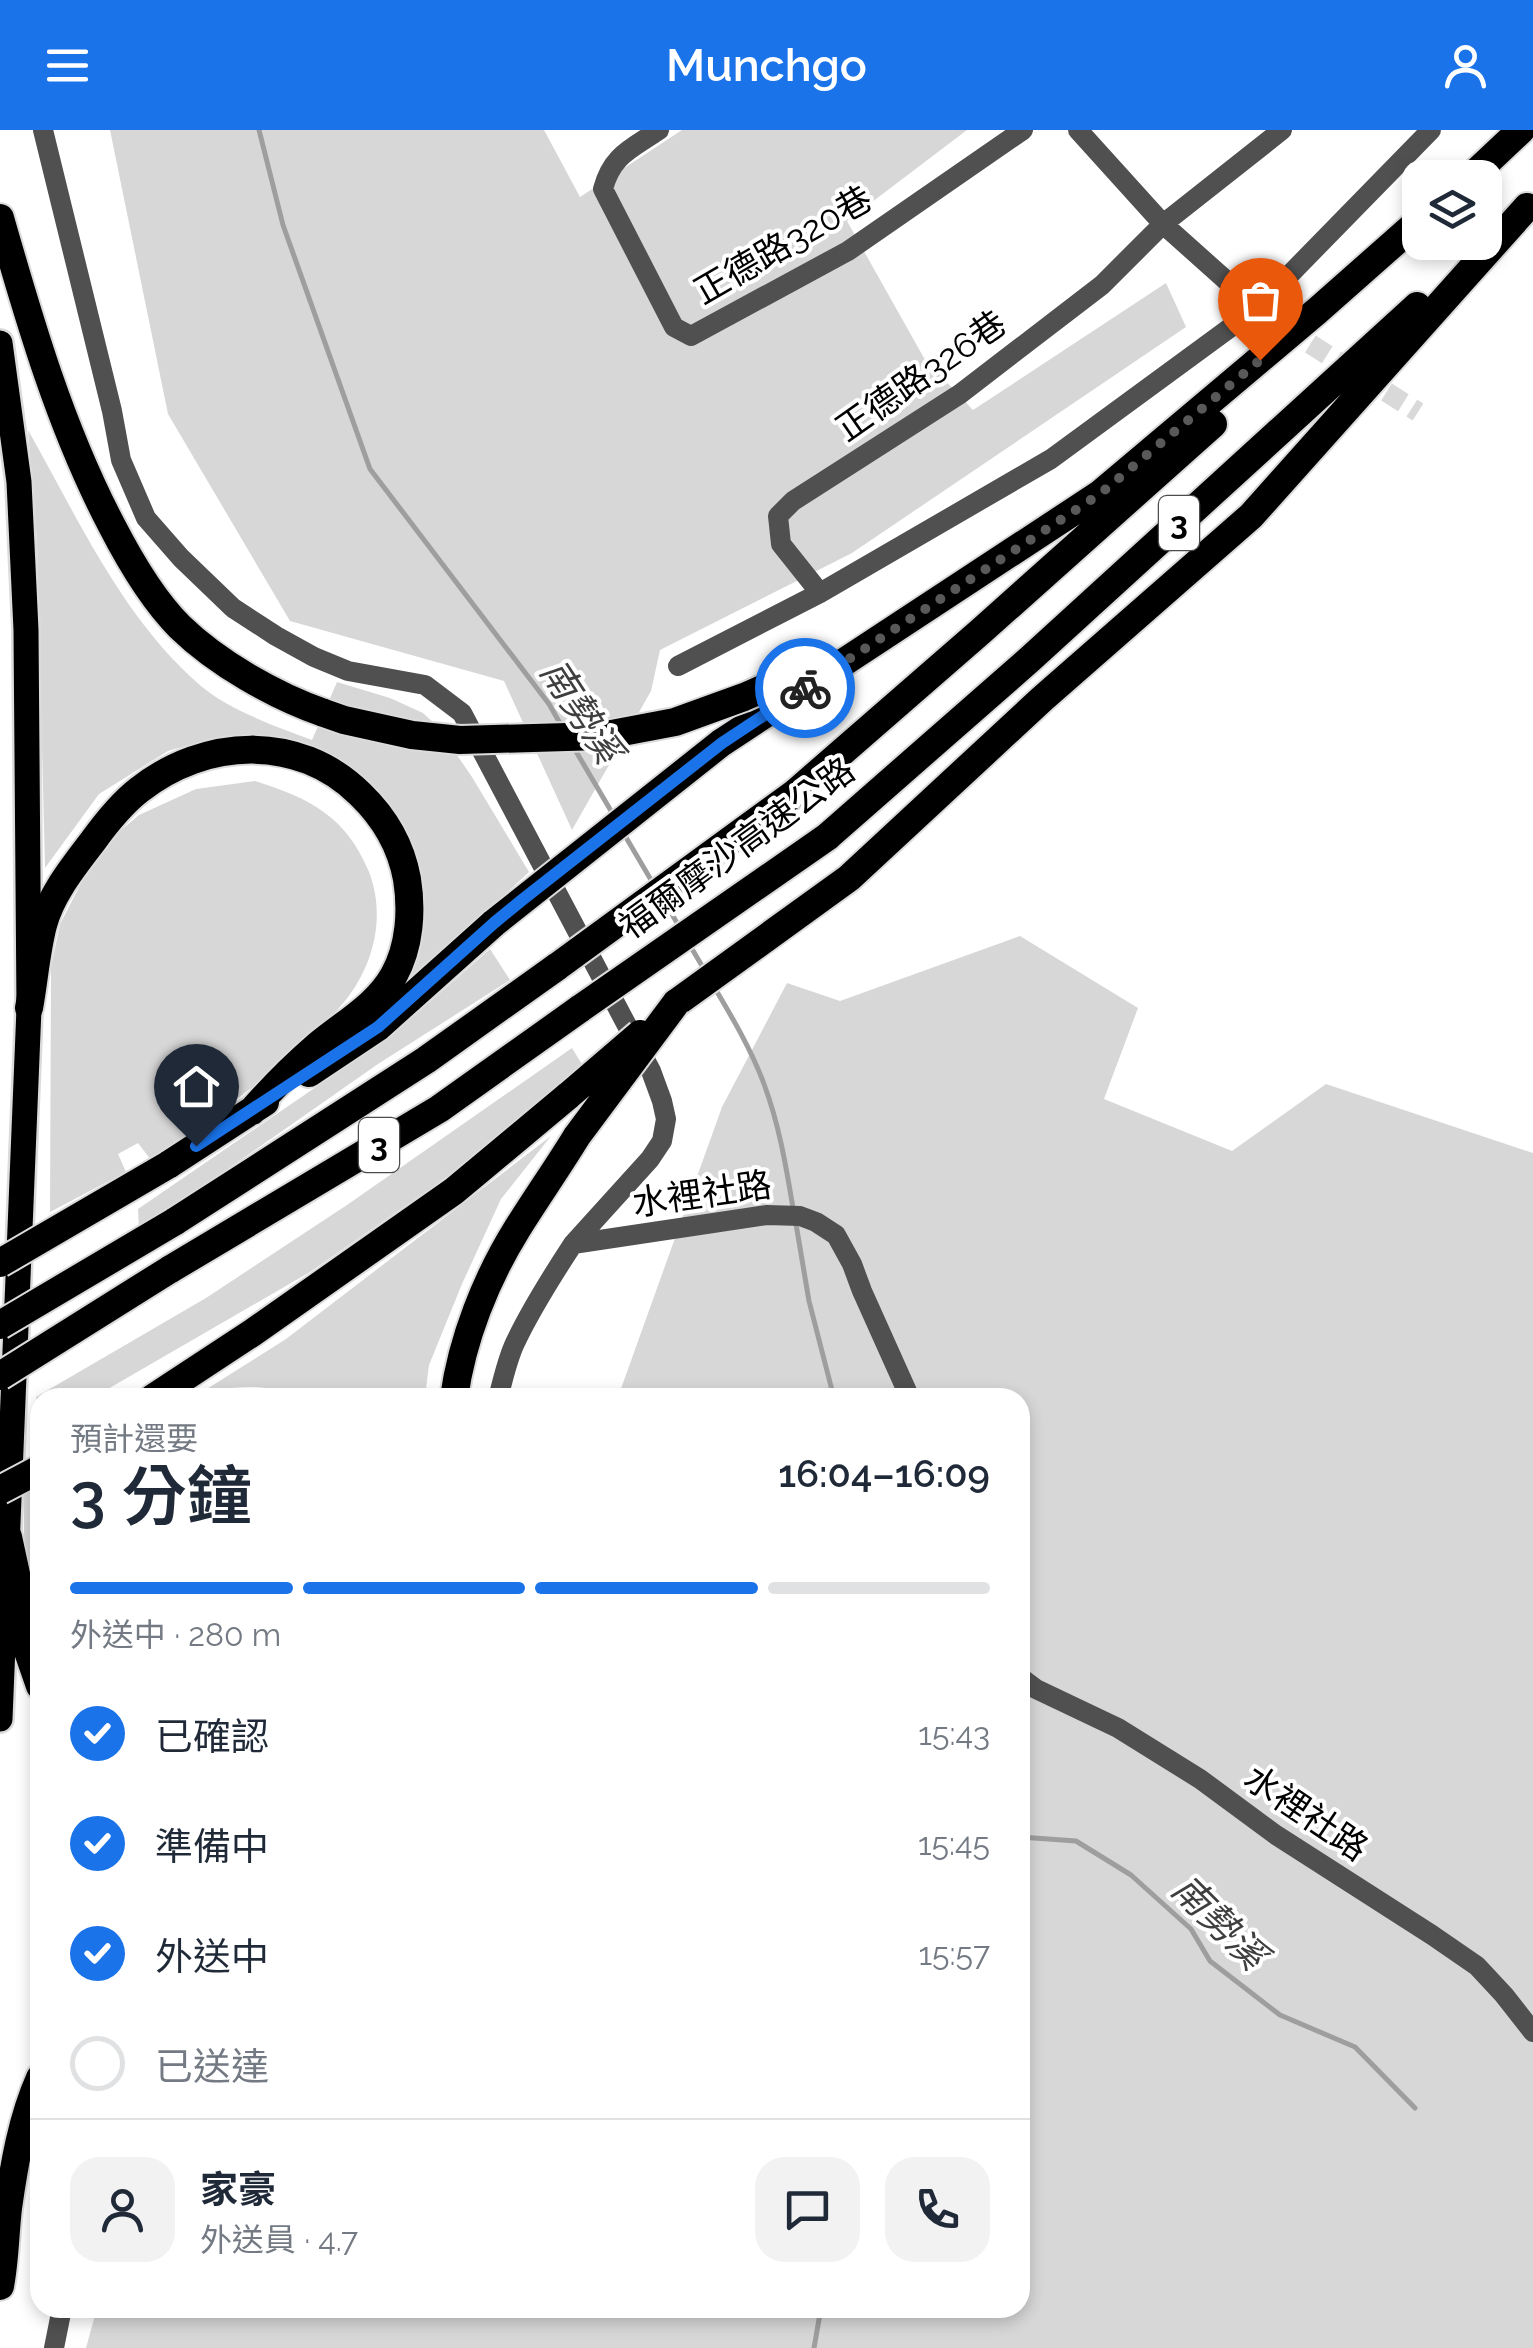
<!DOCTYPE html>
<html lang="zh-TW">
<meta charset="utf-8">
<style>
body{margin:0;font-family:Raleway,"Noto Sans TC",sans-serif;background:#f2f2f3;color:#1f2937;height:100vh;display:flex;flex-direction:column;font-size:38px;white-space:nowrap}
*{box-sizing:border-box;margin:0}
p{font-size:32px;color:#747a83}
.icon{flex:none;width:55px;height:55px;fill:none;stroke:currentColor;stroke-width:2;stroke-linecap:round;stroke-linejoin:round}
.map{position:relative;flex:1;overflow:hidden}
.sheet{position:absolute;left:30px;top:1258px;width:1000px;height:930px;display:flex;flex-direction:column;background:#fff;border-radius:30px;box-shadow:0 5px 15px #0003}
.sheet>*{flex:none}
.tools{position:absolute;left:1402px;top:30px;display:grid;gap:20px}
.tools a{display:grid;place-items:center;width:100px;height:100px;border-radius:20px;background:#fff;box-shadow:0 5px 15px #0003;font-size:50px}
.pin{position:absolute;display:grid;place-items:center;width:85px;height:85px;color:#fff;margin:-102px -42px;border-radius:50% 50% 50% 0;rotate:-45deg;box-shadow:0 0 10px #0007}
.pin .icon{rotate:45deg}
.courier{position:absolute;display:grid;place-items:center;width:100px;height:100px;margin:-50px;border:8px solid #1a73e8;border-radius:50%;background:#fff;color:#222;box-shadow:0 2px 12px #0007}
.summary em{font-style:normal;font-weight:600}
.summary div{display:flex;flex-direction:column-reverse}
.summary{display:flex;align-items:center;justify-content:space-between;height:170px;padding:0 40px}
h1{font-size:65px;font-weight:600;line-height:75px}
.bar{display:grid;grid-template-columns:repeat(4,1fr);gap:15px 10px;align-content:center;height:120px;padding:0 40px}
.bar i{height:12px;border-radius:8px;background:#e0e1e3}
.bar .current{background:#1a73e8}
.bar p{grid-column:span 4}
.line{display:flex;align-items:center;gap:25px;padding:0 40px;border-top:2px solid #e0e1e3}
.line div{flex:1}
.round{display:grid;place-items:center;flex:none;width:105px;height:105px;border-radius:30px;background:#f2f2f3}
ol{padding:0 40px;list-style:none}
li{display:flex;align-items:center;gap:30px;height:110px}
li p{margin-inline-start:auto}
li .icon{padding:10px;border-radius:50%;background:#1a73e8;color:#fff;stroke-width:4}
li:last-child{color:#747a83}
li i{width:55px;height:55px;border:5px solid #e0e1e3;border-radius:50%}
header{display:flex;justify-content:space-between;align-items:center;height:130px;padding:0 40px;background:#1a73e8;color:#fff;font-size:45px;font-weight:600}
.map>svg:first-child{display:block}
</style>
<header><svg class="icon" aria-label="menu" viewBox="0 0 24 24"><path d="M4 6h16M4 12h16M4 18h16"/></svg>Munchgo<svg class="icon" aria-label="person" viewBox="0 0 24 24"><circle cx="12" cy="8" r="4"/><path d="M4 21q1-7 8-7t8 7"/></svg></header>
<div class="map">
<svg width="1533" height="2218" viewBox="0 0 1533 2218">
<rect width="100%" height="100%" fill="#fff"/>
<path fill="#d7d7d7" d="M110,0H544L580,67L682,0H967L847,91L924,228L973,280L1166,153L1186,197L852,423L660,520L651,561L572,700L504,551L290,491L168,284Z
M28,300C78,388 122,488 201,556C229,580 277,597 312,610L337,552L390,568L423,583L437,596L472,647L529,742L382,880L421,755L410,708L388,675L363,653L299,613L272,607L242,606L210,609L168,621L99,664L45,738L37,413Z
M255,651C309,668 346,686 369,742C386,786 374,835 345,871C292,935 218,982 151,1030L138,1013L118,1024L126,1042L50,1082L51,837L60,794L90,736L114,706L139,685L196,659Z
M1020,806L1138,878L1104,969L1232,1021L1326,954L1533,1023V2218H86L97,2178H1020V1268L618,1267L722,977L787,853L840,871Z
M490,819L510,850L378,934L139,1101L138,1079L316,957L416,884Z
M572,918L586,941L434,1056L310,1142L94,1267L40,1268V1284L36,1267L206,1168L347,1075Z
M551,1006L501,1069L462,1154L429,1235L425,1267H293C266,1252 232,1257 202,1262L286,1209Z
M40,1355V1531L36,1520L24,1415V1363Z
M34,1563L40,1573V1914L34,1921Z"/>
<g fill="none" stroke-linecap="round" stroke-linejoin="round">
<path stroke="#9e9e9e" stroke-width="5" d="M259,0L283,95L370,339L549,574L561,595
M574,618L614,686
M624,704L654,755
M663,769L680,798
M688,812L705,841
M713,855C732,887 751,919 764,954C779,994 786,1036 793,1078
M796,1094L809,1171L834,1268
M1020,1707L1076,1711L1131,1745L1191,1799L1210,1831L1280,1885L1355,1917L1415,1978
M814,2218L821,2178"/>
<path stroke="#d9d9d9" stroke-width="20" stroke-dasharray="20 10" stroke-linecap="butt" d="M1285,198L1418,282"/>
<defs>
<path id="major" d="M0,213L19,352L26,500L29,878L0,1589"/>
<path id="highway" d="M1470,48L1521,0
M0,88C30,193 61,299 112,396C130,431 152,469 180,497C217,533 275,566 324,583
M721,613L1100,364L1317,181L1420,90
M795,663L980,502L1213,294
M827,707L1030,529L1417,176
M676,873L849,748L1042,569L1251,386L1527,77
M29,878C34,851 36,822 43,795C51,764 74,736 93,711C106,693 121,674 139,660C205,608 298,603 360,664C384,687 401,716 407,749C412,780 410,816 394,845C377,876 343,894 317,916C294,936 272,958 252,981
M309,943L378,897L494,793
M168,1035L265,972
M174,1092L426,930L558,836
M169,1140L439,979L581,878
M153,1268L252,1203L454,1061L569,965
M454,1268C462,1209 486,1149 517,1099C537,1067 558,1037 577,1006
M8,1407L19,1458L25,1513L40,1556
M0,2156C5,2130 5,2104 8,2078C14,2035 22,1988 40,1948"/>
</defs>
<use href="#major" stroke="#dbdbdb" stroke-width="30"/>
<use href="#highway" stroke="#dbdbdb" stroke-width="32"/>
<path stroke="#505050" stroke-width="20" d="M43,0L112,281L121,330L146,388L181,428L233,478L276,506L314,527L348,541L425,555L462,583L651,941L662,971L666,989L662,1011L650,1029L573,1114C552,1146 531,1179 515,1213C507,1230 503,1250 498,1268
M659,0C631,19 612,25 603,59L674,197L691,206L848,121L1023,0
M1078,0L1163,94L1257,178L1285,198
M820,463L781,414L778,386L793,371L960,264L1102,155L1163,94L1282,0
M678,536L820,463L1051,329L1257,178L1431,0
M573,1114L767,1085L800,1086L816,1092L836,1105L852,1134L862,1161L910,1268
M1020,1547L1036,1559L1118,1598L1200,1649L1276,1705L1432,1805L1477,1836L1504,1865L1533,1902
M54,2218L62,2178"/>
<use href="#major" stroke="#000" stroke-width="25"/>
<use href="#highway" stroke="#000" stroke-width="28"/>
<defs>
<path id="highway-bridge" d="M324,583L344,590L412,605L460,610L601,606L675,592L744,567L776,553
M494,793L721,613
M558,836L795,663
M581,878L827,707
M569,965L640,904
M577,1006L676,873
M0,1133L168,1035
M0,1195L174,1092
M0,1246L169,1140
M0,1360L40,1339"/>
</defs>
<use href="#highway-bridge" stroke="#dbdbdb" stroke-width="32" stroke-linecap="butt"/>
<use href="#highway-bridge" stroke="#000" stroke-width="28"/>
</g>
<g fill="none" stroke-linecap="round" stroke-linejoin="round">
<path stroke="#595959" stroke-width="10" stroke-dasharray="0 18" d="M805,558L1100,364L1260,230"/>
<path stroke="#1a73e8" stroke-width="12" d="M196,1016L378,897L494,793L522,770L722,613L805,558"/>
</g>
<g text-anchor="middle" stroke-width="8" stroke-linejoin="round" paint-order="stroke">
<g fill="#fff" stroke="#4c4c4c" stroke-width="2.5">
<rect x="1159" y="366" width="40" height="54" rx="8"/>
<rect x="359" y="988" width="40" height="54" rx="8"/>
</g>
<g font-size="32" font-weight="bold" fill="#000">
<text x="1179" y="404">3</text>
<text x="379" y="1026">3</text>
</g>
<g font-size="35" fill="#000" stroke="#fff">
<text transform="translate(783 115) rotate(-30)" y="12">正德路320巷</text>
<text transform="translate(921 246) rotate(-35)" y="12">正德路326巷</text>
<text transform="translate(737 718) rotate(-36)" y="12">福爾摩沙高速公路</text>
<text transform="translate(702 1064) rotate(-8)" y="12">水裡社路</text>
<text transform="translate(1306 1683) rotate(34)" y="12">水裡社路</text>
</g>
<g font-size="38" font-style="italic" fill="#3f3f3f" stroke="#fff">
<text transform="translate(581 581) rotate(57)" y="13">南勢溪</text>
<text transform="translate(1219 1792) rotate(45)" y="13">南勢溪</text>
</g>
</g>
</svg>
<div class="tools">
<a><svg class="icon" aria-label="layers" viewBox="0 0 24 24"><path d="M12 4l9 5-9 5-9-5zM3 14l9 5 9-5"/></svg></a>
</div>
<div class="pin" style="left:1260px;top:230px;background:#ea580c"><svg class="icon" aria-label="bag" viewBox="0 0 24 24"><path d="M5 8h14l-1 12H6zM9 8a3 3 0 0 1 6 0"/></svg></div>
<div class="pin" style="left:196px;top:1016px;background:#1f2937"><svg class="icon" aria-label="home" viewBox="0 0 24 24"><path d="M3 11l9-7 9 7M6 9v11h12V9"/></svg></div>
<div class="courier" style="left:805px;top:558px"><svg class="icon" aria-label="bike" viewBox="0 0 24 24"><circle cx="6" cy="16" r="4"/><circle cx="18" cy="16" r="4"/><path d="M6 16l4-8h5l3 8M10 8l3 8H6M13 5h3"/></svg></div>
<section class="sheet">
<div class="summary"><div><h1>3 分鐘</h1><p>預計還要</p></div><em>16:04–16:09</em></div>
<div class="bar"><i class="current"></i><i class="current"></i><i class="current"></i><i></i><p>外送中 · 280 m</p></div>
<ol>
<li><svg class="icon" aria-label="check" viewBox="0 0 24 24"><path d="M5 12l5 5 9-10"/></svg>已確認<p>15:43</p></li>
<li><svg class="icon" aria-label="check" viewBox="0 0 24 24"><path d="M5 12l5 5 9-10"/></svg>準備中<p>15:45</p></li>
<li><svg class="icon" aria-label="check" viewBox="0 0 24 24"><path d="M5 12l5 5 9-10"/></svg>外送中<p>15:57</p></li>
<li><i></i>已送達</li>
</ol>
<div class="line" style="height:180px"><a class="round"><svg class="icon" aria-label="person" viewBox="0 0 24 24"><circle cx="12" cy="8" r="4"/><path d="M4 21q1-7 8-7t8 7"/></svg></a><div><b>家豪</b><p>外送員 · 4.7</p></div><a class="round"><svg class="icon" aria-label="chat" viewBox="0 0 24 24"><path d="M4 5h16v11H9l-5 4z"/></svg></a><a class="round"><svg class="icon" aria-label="phone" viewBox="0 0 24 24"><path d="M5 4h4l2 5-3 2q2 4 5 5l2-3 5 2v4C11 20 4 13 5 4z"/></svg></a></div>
</section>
</div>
